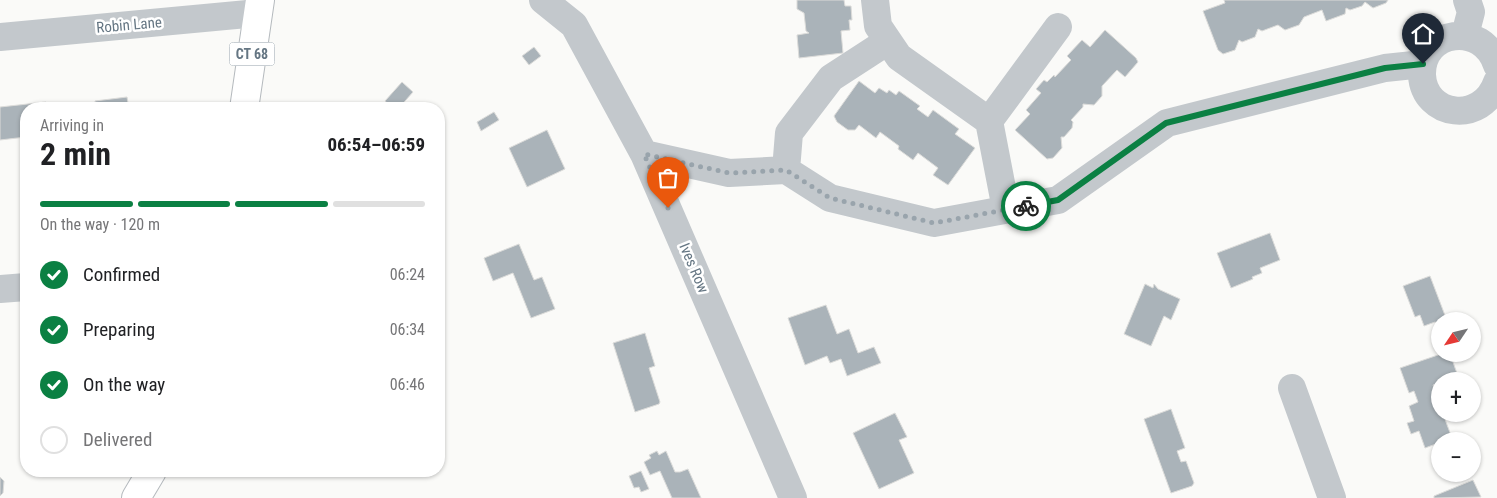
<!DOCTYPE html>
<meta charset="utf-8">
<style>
body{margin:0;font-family:"Roboto Condensed",sans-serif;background:#f2f2f2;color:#202124;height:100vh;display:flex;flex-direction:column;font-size:19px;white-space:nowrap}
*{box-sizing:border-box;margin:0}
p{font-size:16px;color:#757577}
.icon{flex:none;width:28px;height:28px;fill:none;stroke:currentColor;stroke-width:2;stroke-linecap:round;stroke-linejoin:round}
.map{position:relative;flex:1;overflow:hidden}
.panel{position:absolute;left:20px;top:102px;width:425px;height:375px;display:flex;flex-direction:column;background:#fff;border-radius:20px;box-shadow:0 1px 4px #0004}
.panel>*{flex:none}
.needle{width:32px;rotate:235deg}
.controls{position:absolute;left:1431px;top:312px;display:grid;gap:10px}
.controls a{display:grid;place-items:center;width:50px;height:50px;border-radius:50%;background:#fff;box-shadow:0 1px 4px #0004;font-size:25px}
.pin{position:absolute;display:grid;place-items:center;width:42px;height:42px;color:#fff;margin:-51px -21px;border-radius:50% 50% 50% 0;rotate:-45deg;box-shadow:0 0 5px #0007}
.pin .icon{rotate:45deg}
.courier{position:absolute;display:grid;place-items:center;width:50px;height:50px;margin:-25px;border:4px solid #0b8043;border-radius:50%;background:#fff;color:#222;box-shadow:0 1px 6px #0007}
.headline em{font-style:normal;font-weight:700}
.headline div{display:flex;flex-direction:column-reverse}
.headline{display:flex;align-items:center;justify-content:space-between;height:85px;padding:0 20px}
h1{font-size:32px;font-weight:700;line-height:38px}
.bar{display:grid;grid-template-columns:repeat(4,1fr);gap:8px 5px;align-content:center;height:60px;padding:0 20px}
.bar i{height:6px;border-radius:4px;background:#e0e0e0}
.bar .active{background:#0b8043}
.bar p{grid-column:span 4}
ol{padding:0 20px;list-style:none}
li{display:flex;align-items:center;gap:15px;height:55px}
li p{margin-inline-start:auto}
li .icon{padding:5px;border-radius:50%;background:#0b8043;color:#fff;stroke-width:4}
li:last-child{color:#757577}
li i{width:28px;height:28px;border:2px solid #e0e0e0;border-radius:50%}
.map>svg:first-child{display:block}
</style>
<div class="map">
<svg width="1497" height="498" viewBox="0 0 1497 498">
<rect width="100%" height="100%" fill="#fafaf8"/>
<path fill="#aab3b9" stroke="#dcdcda" d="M797,0H844L845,6H851L852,20H849L850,30L841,31L843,53L799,58L797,35L809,33L806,31L804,13L797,9Z
M1224,0H1388L1386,3L1373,8L1365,2L1362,6L1350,10L1346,8L1345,14L1326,21L1322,10L1304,17L1299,25L1285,30L1278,25L1262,31L1258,29L1255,37L1242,42L1239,40L1235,50L1223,54L1218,50L1203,11L1225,3Z
M1105,30L1136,58L1138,62L1125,77L1117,70L1102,86V96L1094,105L1083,104V107L1071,120L1073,122L1072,128L1064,137H1061L1062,148L1053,158L1047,159L1015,130L1030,114L1026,110L1041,93L1036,89L1044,80L1047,82L1054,75L1055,77L1071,60L1067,56L1082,40L1090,47Z
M534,47L541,56L529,65L522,56Z
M859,81L875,93L879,88L887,93L889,90L896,95L899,91L920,106L917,109L928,117L933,110L959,129L955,134L975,148L948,185L933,175L938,168L918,153L913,160L898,149L899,146L880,132L876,138L859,125L855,130H848L837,122L834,116Z
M402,82L413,92L398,109H394L385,101Z
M127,97L129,109H96L95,101Z
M46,102L47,109H26V137L0,140V107Z
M494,112L499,120L481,131L477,122Z
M547,130L565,169L527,187L509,148Z
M1270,233L1280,260L1260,268L1262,273L1252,277L1253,279L1231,288L1217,253Z
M519,244L534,280L542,277L555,309L531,318L513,273L493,281L484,258Z
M1430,276L1446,318L1439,321L1440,324L1435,322L1424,326L1420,315L1415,317L1403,286Z
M1145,284L1153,288L1154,284L1158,289L1180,299L1171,320L1164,316L1151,346L1124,334Z
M826,305L837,334L849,329L858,353L874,347L881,363L847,376L841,359L830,363L827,356L805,365L788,318Z
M645,333L655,366L649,368L660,402L659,404L635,412L613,343Z
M1441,354H1450L1458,376L1433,385L1440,406V414H1443L1452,438L1425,448L1419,431L1411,434L1407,423L1414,421L1409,406L1418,402L1414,391L1409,393L1400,368Z
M1171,409L1185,448L1177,451L1181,462L1186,461L1194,483L1192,486L1171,493L1144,419Z
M895,413L907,437L899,440L914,473L879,489L853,433Z
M657,451L659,455L666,451L675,472H680L688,469L701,498H672L660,471L650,475L644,462L651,458L649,455Z
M641,471L649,489L641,492L639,487L634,488L629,476Z
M0,477L4,481L3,493L0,496Z
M1473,480L1481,497L1434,498V496Z"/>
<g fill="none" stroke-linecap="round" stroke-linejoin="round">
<defs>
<path id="major" d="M244,109L260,0
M136,498L152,471"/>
</defs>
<use href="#major" stroke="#b5babe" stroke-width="30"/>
<path stroke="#c3c8cc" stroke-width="28" d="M543,0L574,25L644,154L793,498
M875,0L878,26L899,57L989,121L1006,209
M1465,35L1471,12L1467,0
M0,37L258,13
M1497,65C1483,21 1421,29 1422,75C1424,117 1482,125 1497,82
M989,121L1058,27
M644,154L729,173L786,170L830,198L934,223L1058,200L1167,123L1385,68L1423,64
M786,170L789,133L831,78L888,41
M0,289L26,287
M1292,388L1332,498"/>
<use href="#major" stroke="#fff" stroke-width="28"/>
</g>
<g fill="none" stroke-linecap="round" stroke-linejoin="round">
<path stroke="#99a4ac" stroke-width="5" stroke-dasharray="0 9" d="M668,208L644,154L729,173L786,170L830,198L934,223L1026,206"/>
<path stroke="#0b8043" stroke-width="6" d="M1026,206L1058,200L1166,123L1385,68L1423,64"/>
</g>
<g text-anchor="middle" stroke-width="5" stroke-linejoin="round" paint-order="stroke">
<rect fill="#fff" stroke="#939fa8" stroke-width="1" x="229.5" y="42.5" width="45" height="23" rx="4"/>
<g font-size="14" font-weight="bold" fill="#657683">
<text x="252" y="59">CT 68</text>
</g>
<g font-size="15" fill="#657683" stroke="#fff">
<text transform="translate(129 25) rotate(-5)" y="5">Robin Lane</text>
<text transform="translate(694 268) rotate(67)" y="5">Ives Row</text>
</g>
</g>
</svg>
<div class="controls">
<a><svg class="needle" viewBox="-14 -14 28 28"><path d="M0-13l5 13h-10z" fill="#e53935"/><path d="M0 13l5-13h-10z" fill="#757577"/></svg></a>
<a>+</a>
<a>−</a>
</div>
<div class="pin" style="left:668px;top:208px;background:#ea580c"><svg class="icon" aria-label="bag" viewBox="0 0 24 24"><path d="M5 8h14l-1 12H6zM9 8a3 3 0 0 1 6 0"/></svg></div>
<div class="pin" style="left:1423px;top:64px;background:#1f2937"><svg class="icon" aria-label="home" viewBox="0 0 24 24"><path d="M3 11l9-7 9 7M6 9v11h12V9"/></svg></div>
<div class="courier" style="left:1026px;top:206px"><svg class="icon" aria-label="bike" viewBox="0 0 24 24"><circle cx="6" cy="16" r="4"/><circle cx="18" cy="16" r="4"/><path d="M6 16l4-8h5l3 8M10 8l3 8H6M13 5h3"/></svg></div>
<section class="panel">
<div class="headline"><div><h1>2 min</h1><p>Arriving in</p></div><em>06:54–06:59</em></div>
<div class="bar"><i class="active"></i><i class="active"></i><i class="active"></i><i></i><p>On the way · 120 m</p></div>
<ol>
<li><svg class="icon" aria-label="check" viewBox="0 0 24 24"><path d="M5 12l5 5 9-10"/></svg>Confirmed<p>06:24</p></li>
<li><svg class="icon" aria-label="check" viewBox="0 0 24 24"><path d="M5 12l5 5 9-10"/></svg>Preparing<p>06:34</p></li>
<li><svg class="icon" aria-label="check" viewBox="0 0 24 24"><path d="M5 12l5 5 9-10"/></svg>On the way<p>06:46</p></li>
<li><i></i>Delivered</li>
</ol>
</section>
</div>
